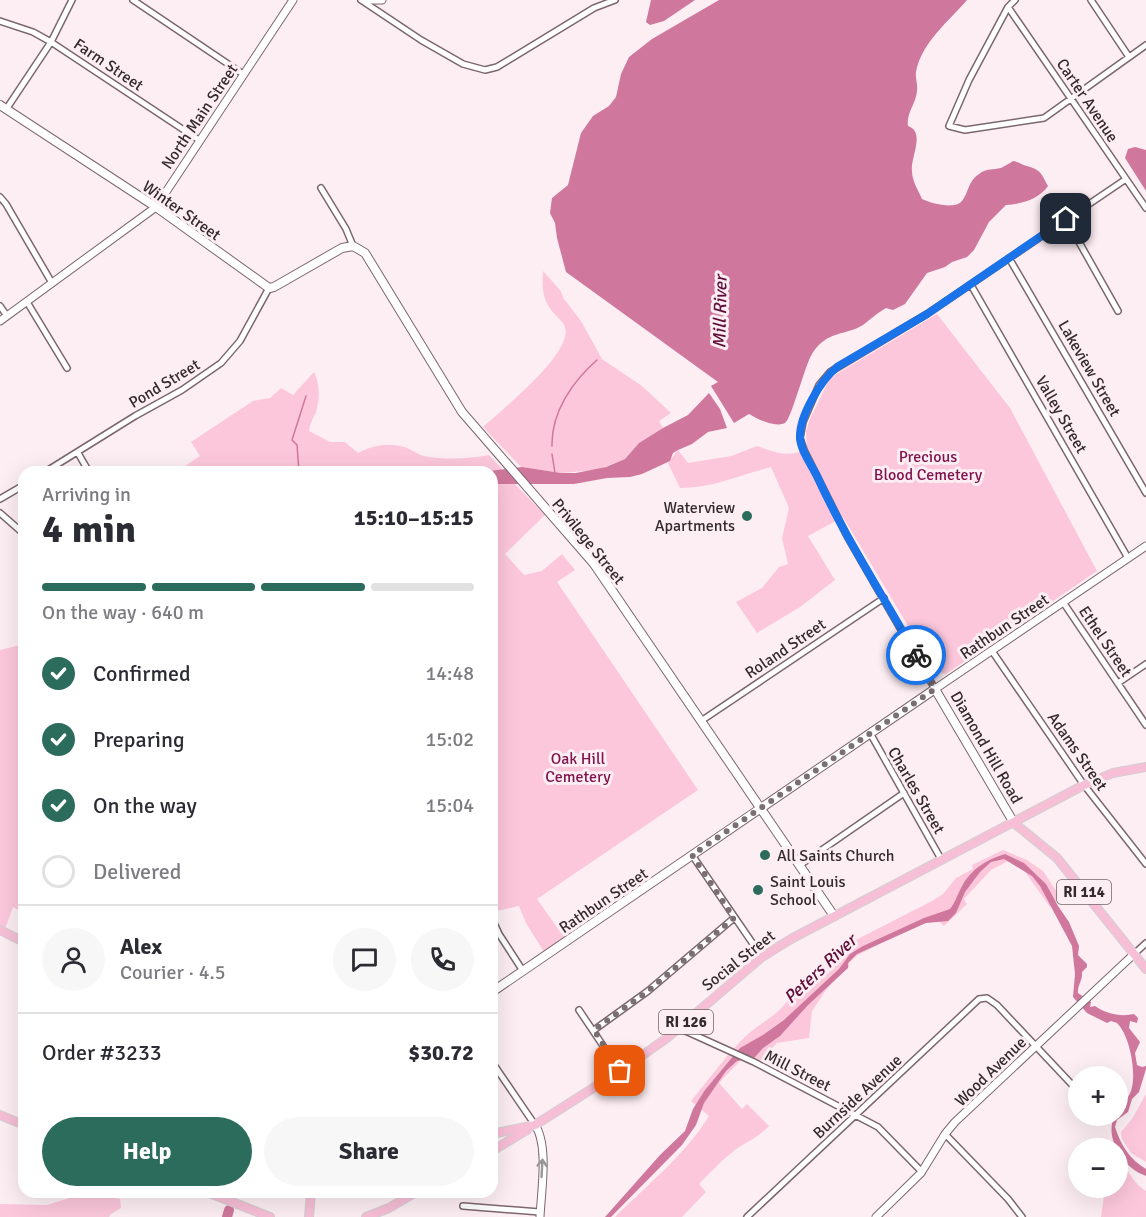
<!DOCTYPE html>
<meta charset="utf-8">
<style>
body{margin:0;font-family:Signika,sans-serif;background:#f7f7f7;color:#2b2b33;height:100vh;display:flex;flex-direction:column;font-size:22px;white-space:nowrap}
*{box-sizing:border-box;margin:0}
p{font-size:20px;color:#7c7c81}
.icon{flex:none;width:33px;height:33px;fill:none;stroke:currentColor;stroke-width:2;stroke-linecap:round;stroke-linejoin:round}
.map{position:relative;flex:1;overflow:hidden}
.side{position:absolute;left:18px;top:466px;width:480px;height:732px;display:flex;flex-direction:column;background:#fff;border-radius:18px;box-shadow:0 6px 24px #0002}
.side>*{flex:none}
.tools{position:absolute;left:1068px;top:1066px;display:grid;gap:12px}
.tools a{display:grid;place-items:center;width:60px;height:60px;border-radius:50%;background:#fff;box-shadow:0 6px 24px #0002;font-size:30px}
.pin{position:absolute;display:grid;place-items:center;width:51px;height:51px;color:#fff;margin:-26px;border-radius:12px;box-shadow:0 3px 9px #0006}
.courier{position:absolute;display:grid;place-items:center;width:60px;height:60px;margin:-30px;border:4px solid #1a73e8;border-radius:50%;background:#fff;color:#222;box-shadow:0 2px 8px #0007}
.head em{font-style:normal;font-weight:700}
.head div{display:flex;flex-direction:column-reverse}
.head{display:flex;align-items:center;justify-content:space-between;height:102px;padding:0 24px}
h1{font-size:39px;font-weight:700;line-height:45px}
.bar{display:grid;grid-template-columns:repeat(4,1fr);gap:9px 6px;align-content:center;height:72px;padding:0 24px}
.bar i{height:8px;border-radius:4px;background:#e1e1e2}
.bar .active{background:#2b6c5c}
.bar p{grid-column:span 4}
.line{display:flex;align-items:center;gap:15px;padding:0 24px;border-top:2px solid #e1e1e2}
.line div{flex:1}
.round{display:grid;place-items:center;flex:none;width:63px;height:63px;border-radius:32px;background:#f7f7f7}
ol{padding:0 24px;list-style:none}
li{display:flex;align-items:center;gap:18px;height:66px}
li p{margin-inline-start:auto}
li .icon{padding:6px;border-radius:50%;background:#2b6c5c;color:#fff;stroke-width:4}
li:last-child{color:#7c7c81}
li i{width:33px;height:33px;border:3px solid #e1e1e2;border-radius:50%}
.button{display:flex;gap:12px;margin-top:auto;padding:12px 24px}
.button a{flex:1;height:69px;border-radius:36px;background:#2b6c5c;color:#fff;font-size:24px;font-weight:700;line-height:69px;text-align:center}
.button a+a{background:#f7f7f7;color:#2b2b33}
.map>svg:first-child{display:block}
</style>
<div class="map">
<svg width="1146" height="1217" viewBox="0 0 1146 1217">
<rect width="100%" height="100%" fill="#fdeef4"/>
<path fill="#fcc7db" d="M543,271L560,290L564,299L581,321L602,359L642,386L671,413L659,421L663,428L639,443L625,459L597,470L561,473L521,467L483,427C500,411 578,350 564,325C562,320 555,316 552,311C542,299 542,286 543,271Z
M937,314L1010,408L1097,571L946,674L935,671L843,517L808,536L835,580L800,607L757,633L736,602L762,588L779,567L788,564L782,538L789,508L771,467C740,475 712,488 680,488L668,463L678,450L688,463L731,456L757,446C777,453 787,458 807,449L806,432L809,421L830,378Z
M314,372C320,384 320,399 316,412C313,419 310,423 309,431L330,442H345L358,453C374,445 389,442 407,448C413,450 418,455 424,456C445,460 468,459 489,455L503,470L481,472H176L200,456L191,442L253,401L270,398L281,388L293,395Z
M492,484H515L545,515L505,554L524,575L542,571L562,554L575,570L557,582L698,790L537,899L566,940L546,955L526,923L519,906L492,912Z
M24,644V913L13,907L4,932L0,931V650Z
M1003,850L1027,860L1043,871L1061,898L1050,907L1023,869L1010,860L991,870L964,899L967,904L944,926L938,920L925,921L856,956L849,963V967L843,971L826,990L812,1011L809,1038L777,1043L757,1064L742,1059L719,1083L742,1109L747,1104L769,1126C757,1139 743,1143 730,1154C719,1163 709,1174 699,1184L706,1192L682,1217H615C647,1185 685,1155 709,1116L691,1101C707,1082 721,1062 738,1044C762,1017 786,1018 799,977L829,973L833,963L846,945L932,901L943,894L956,878L973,869L972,865Z
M1146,1094V1162L1131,1153L1122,1139L1121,1132L1132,1119Z
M1119,1162C1130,1170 1133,1184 1146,1191V1217H1101L1105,1188H1118Z
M104,1196L120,1199L121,1208L111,1214L109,1217H0V1204L47,1205L69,1198Z"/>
<path fill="#cf779c" d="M651,0H695L664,21L650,25L646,22Z
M719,0H967C949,21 921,43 916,72C915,78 918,84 917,91C916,104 906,113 908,126C926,132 910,158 912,171C912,181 918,190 922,199C930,203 955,210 962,201C969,192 968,181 979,174C987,168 993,170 1001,168C1005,166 1010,163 1013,161C1019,162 1022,165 1027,166C1041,170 1041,173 1048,186C1039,199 1022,204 1006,205L989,222L974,250L967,257L952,262L945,267L927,273L905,304L893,310L886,308C877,313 871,319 863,325C845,336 827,330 812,354C805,365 791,420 785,423C774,428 758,419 749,414L734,423L711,386L718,382L566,272L557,238L555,223L550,213L552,198L568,185L581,133L593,116L609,106L616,97L621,74L629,57L652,39Z
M1135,147L1146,150V191L1125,158L1128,149Z
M709,393L720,409L727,428L708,432L692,444L678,450L673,453L670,461L642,474L630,477L607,478L574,484H492V472H481L522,467L561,473H576L606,467L625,459L639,443L663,428L688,415Z
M1005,854L1024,863L1046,884L1058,906L1069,922L1079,946L1078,955L1087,964V967L1082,972C1083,980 1077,986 1078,993L1091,1002L1090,1007L1095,1006C1106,1014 1121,1017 1134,1014L1138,1018L1137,1023L1130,1021L1129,1028L1140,1042L1135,1053L1137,1065L1142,1067L1146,1066V1069L1139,1092L1132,1099L1128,1112L1117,1120L1115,1127C1121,1145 1129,1159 1146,1169V1176C1142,1174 1136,1172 1133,1169C1118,1158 1105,1133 1115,1116H1118C1118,1107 1128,1100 1131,1091C1137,1073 1130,1036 1117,1023L1111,1021L1107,1023L1087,1013L1073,997L1075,974L1072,946L1040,886L1032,876L1004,859L991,862L980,872L965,892L956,913L948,921L926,923L857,954L848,963V968L808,1005L780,1036L763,1048L755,1057L737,1061L726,1071L704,1103L696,1125L682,1145L611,1217H605L660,1155L685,1131L693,1109L705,1090L740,1048L763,1035L784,1020L839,969L850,954L863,946L924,918L950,909C955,903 957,896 961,888C970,870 985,860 1005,854Z"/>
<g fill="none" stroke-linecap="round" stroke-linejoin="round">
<path stroke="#cf779c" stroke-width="1.5" d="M552,446C551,412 573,381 597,360
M552,454L555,473
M299,472L297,445L292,440L306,396"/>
<path stroke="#cf779c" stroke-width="10" d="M227,1217L229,1210"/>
<defs>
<path id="minor" d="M133,0L243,74
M361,0L421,40L463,64L485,70L497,67L594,8L615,0
M1015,0L1008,7L969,80L949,126L965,130L1044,118L1146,45
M1091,0L1129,57
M1008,7L1146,208
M0,21L33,32L51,42L199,140
M7,108L51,42L72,0
M321,188L346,229L353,246
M0,197L6,204L52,283
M1066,219L1118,311
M1009,258L1146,493
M971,285L1128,558
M27,302L67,368
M0,306L7,316
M78,453L89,472
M45,472L135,416L182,390L221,363L240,341L269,288
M0,499L24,485
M0,513L24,534
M1063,602L1146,725
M992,651L1084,785L1146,864
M1118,683L1146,664
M935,689L847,536L804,450L800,438L803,422L819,385L830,372L927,314L1126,179
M701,721L884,598
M870,733L941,859
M692,855L762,957
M800,865L904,793
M493,921L499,934L523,971
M1134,954L1146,943
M579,1010L620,1071
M679,1028L754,1062L878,1127L922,1172
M594,1030L648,991L734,918
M492,1062L535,1125
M945,1134L1008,1199L1022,1217
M463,1206L540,1212
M747,1217L979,999L987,998L997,1005L1078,1091"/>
<path id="tertiary" d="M366,0H382
M0,321L156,207L293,0
M935,689L1146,546
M535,1125C549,1145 541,1193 540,1217
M876,1217L921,1173L945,1134L955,1122L1134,954"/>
<path id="secondary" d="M0,105L156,207L269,288L274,287L342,248L353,246L365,253L462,412L594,564L834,916
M492,992L935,689L1014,823"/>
<path id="primary" d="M1014,823L1057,858L1146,969
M0,930L24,942
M0,1115L24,1125
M492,1134L535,1125L620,1071L667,1038L762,957L791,939L1084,785L1113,773L1146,767
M492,1151L527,1130
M207,1192L270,1217
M309,1217L311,1192
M366,1217L389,1208L416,1192"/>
</defs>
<use href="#minor" stroke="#7c676f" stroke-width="8"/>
<use href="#tertiary" stroke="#7c676f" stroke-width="9"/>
<use href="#secondary" stroke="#7c676f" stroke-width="10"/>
<use href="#primary" stroke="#d2d0d1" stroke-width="10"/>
<use href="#minor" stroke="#fff" stroke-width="5"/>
<use href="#tertiary" stroke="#fff" stroke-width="7"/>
<use href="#secondary" stroke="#fff" stroke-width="8"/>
<use href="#primary" stroke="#f7bfd6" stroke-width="8"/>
</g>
<defs><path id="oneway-shaft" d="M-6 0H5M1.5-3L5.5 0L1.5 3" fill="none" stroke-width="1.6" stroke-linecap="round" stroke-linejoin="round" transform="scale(1.5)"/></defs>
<use stroke="#9a9596" href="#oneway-shaft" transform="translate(542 1168) rotate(-87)"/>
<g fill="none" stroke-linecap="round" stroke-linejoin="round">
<path stroke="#7a6f73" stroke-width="6" stroke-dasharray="0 10.8" d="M620,1071L594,1030L648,991L734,918L692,855L935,689L916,655"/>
<path stroke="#1a73e8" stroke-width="8" d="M916,655C883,595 845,538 817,476C811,464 801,451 800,438C799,416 821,380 837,367L927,314L1066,219"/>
</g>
<g fill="#2b6c5c" stroke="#fdeef4" stroke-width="2">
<circle cx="747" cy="516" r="6"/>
<circle cx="765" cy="855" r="6"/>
<circle cx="758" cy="890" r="6"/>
</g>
<g text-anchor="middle" stroke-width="6" stroke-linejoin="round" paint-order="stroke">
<g fill="#fdeef4" stroke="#706669" stroke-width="1.5">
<rect x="1057" y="880" width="54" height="24" rx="4.5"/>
<rect x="659" y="1010" width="54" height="24" rx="4.5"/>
</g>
<g font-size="15" font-weight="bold" fill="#342b2e">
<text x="1084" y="897">RI 114</text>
<text x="686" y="1027">RI 126</text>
</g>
<g font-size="16" fill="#342b2e" stroke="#fdeef4">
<text transform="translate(109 64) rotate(34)" y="6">Farm Street</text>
<text transform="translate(1088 100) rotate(56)" y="6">Carter Avenue</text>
<text transform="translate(199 116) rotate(-56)" y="6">North Main Street</text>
<text transform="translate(182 210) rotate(35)" y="6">Winter Street</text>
<text transform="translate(1090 368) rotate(60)" y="6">Lakeview Street</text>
<text transform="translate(164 383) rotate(-31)" y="6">Pond Street</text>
<text transform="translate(1062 414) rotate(60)" y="6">Valley Street</text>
<text transform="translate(589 541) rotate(51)" y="6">Privilege Street</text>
<text transform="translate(1004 626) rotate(-34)" y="6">Rathbun Street</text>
<text transform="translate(1106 641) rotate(56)" y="6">Ethel Street</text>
<text transform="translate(785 648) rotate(-34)" y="6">Roland Street</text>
<text transform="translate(987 747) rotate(60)" y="6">Diamond Hill Road</text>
<text transform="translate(1078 751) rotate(55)" y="6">Adams Street</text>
<text transform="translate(917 790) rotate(60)" y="6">Charles Street</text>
<text transform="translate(603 900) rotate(-34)" y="6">Rathbun Street</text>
<text transform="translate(738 960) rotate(-38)" y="6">Social Street</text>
<text transform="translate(798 1070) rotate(27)" y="6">Mill Street</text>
<text transform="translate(990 1071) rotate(-44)" y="6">Wood Avenue</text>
<text transform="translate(857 1096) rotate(-43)" y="6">Burnside Avenue</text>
</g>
<g font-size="16" fill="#80154e" stroke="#fdeef4">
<text x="928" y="462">Precious<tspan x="928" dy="18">Blood Cemetery</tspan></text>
<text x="578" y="764">Oak Hill<tspan x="578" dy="18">Cemetery</tspan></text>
</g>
<g font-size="16" fill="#342b2e" stroke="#fdeef4" text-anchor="start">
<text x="735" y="513" text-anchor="end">Waterview<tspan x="735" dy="18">Apartments</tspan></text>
<text x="777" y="861">All Saints Church</text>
<text x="770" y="887">Saint Louis<tspan x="770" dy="18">School</tspan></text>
</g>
<g font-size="18" font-style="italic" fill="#5f0e39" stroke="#fdeef4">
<text transform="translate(720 312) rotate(-89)" y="6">Mill River</text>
<text transform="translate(820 969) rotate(-43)" y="6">Peters River</text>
</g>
</g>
</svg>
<div class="tools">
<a>+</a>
<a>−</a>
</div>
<div class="pin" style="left:620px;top:1071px;background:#ea580c"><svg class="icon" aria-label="bag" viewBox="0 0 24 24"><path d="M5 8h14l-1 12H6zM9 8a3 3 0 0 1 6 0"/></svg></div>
<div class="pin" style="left:1066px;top:219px;background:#1f2937"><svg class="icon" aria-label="home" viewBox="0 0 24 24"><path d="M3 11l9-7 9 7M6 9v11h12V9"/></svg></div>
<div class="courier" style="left:916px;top:655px"><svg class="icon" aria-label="bike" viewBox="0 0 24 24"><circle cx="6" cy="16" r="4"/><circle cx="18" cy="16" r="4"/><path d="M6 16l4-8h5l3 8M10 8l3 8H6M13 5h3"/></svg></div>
<section class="side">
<div class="head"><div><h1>4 min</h1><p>Arriving in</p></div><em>15:10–15:15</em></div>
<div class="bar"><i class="active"></i><i class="active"></i><i class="active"></i><i></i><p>On the way · 640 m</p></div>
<ol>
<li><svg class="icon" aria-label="check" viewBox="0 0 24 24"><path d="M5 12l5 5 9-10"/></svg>Confirmed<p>14:48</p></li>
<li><svg class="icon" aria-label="check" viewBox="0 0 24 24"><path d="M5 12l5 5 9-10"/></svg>Preparing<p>15:02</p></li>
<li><svg class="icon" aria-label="check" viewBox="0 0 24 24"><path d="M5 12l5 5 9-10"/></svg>On the way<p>15:04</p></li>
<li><i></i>Delivered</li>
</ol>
<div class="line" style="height:108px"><a class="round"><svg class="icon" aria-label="person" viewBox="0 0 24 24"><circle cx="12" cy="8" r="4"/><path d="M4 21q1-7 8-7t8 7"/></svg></a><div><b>Alex</b><p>Courier · 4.5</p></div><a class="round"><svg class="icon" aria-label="chat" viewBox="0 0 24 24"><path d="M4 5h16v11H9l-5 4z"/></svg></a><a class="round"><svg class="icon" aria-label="phone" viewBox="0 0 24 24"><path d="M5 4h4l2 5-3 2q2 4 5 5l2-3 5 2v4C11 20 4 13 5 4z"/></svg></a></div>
<div class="line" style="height:78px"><div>Order #3233</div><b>$30.72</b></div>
<div class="button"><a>Help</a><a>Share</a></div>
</section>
</div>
